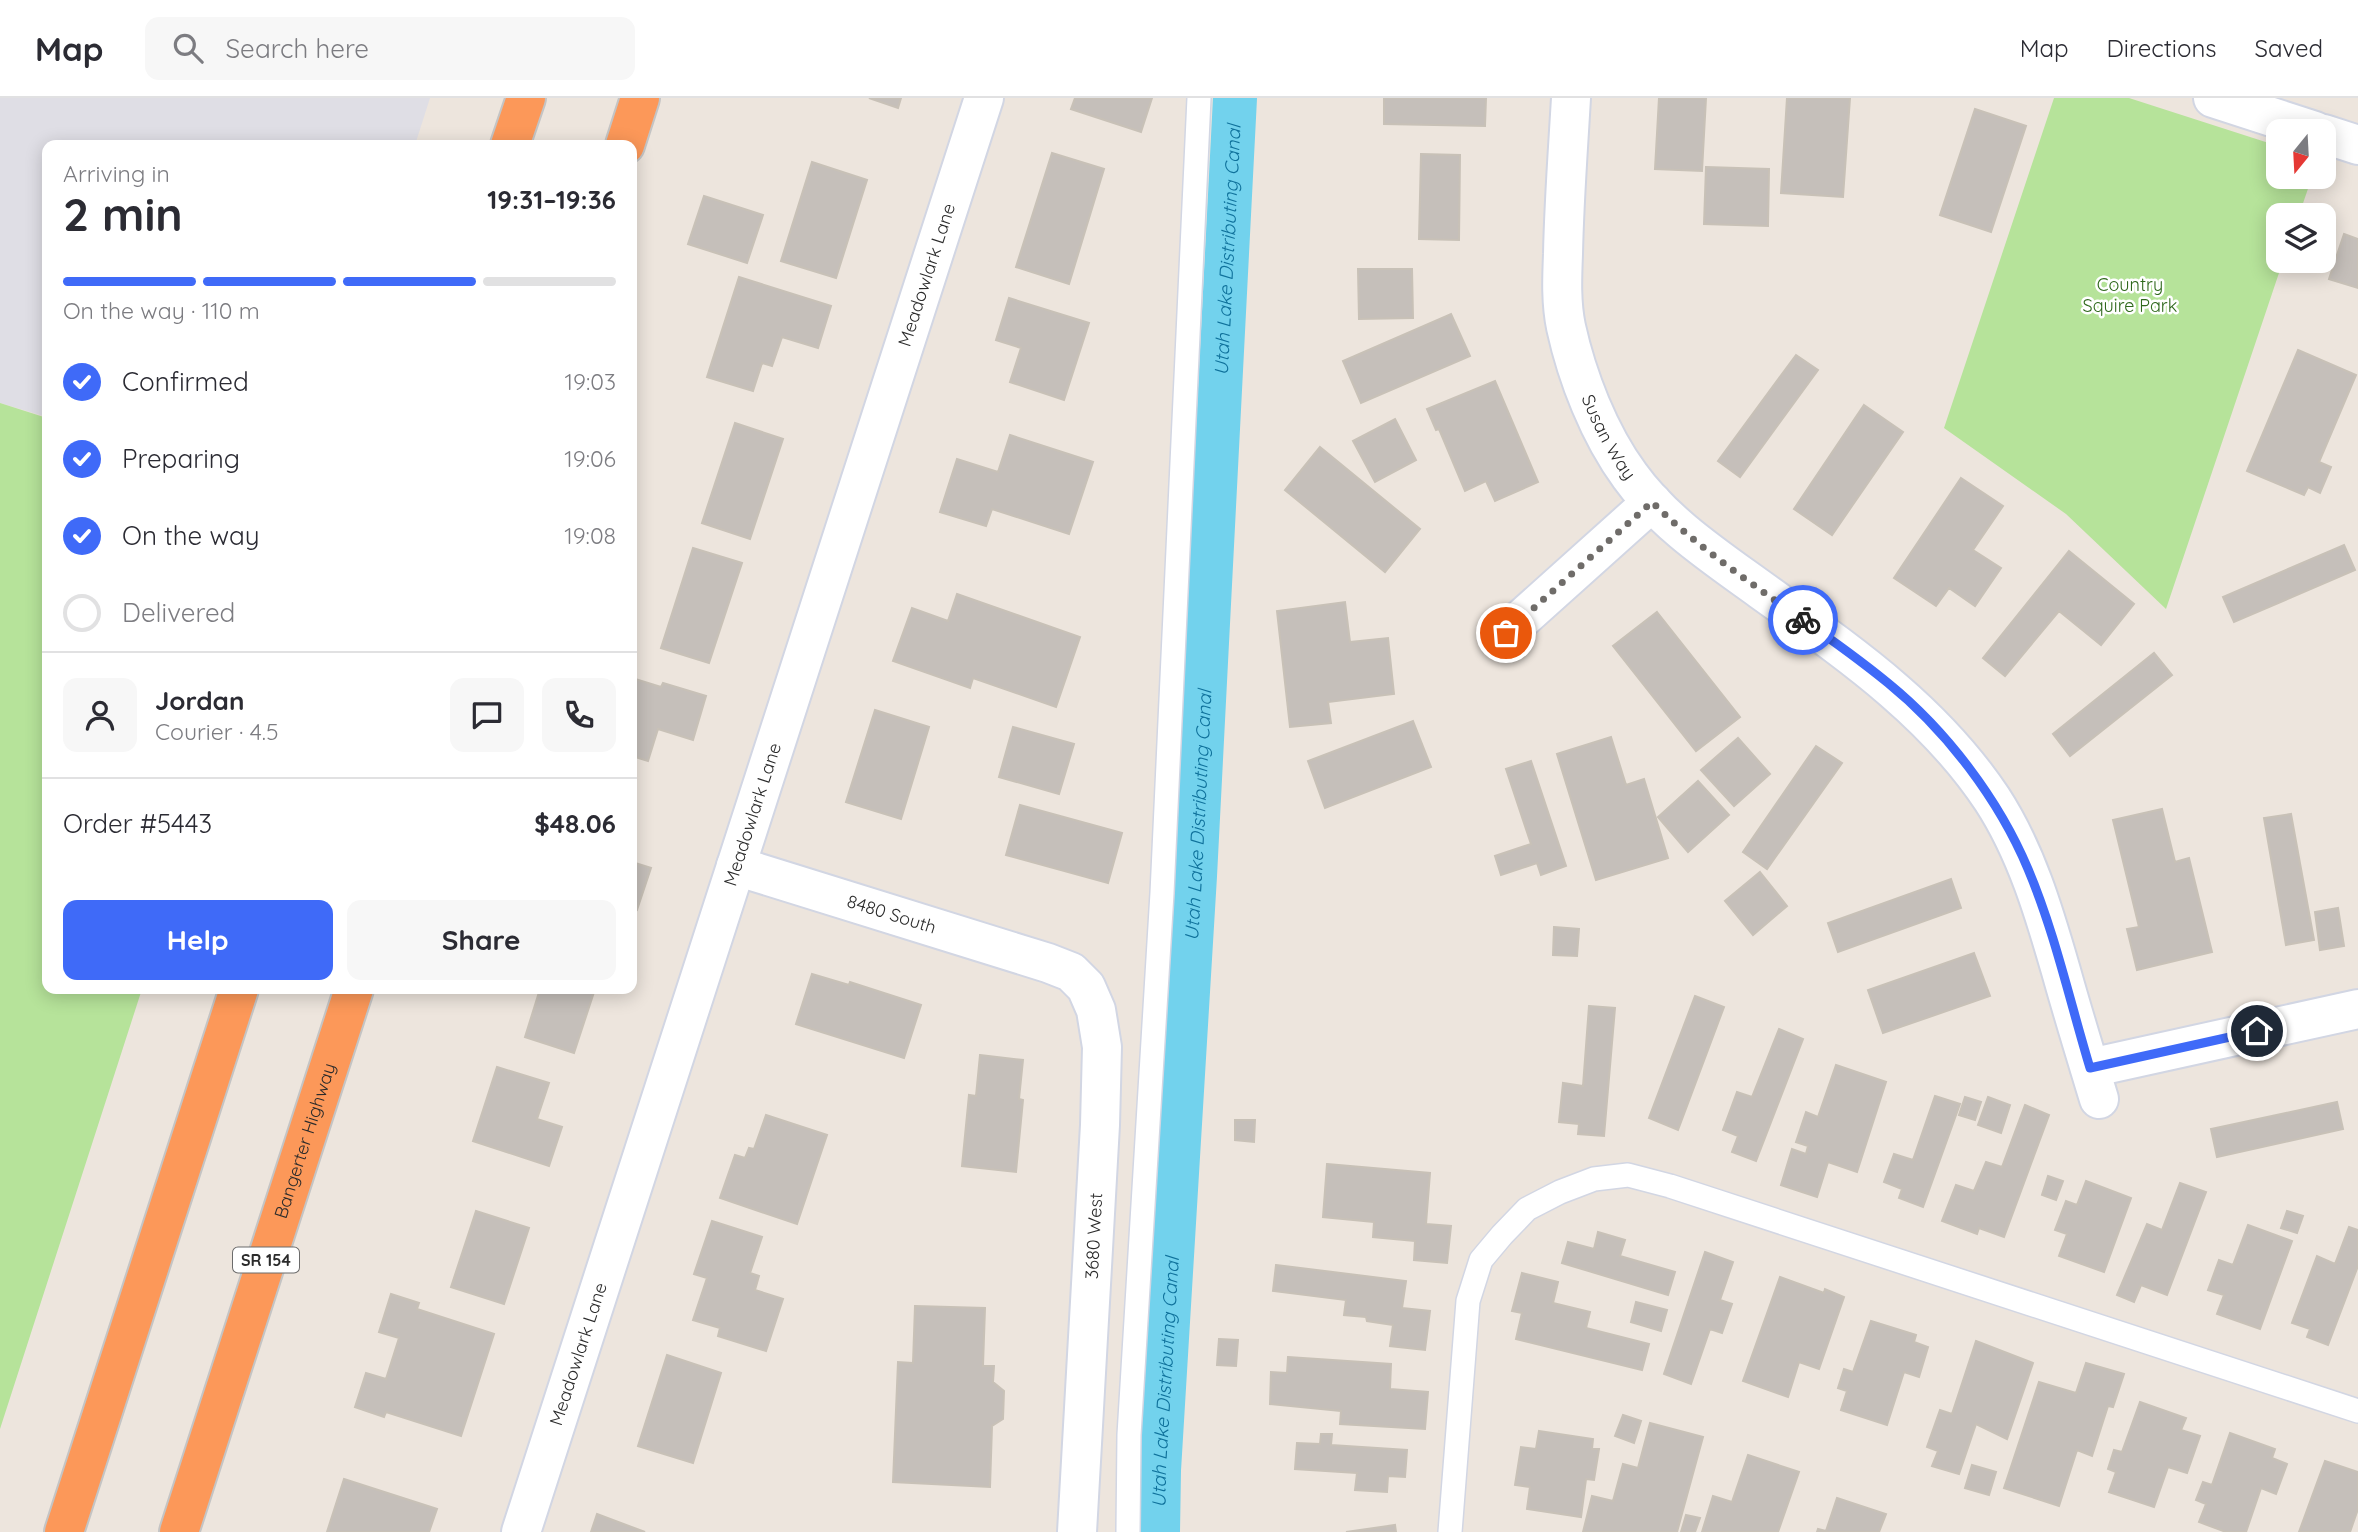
<!DOCTYPE html>
<meta charset="utf-8">
<style>
body{margin:0;font-family:Quicksand,sans-serif;background:#f7f7f7;color:#2b2b33;height:100vh;display:flex;flex-direction:column;font-size:26px;white-space:nowrap}
*{box-sizing:border-box;margin:0}
p{font-size:23px;color:#7c7c81}
.icon{flex:none;width:38px;height:38px;fill:none;stroke:currentColor;stroke-width:2;stroke-linecap:round;stroke-linejoin:round}
.map{position:relative;flex:1;overflow:hidden}
.details{position:absolute;left:42px;top:42px;width:595px;height:854px;display:flex;flex-direction:column;background:#fff;border-radius:14px;box-shadow:0 4px 18px #0003}
.details>*{flex:none}
.needle{width:46px;rotate:198deg}
.tools{position:absolute;left:2266px;top:21px;display:grid;gap:14px}
.tools a{display:grid;place-items:center;width:70px;height:70px;border-radius:14px;background:#fff;box-shadow:0 4px 18px #0003;font-size:35px}
.pin{position:absolute;display:grid;place-items:center;width:60px;height:60px;color:#fff;margin:-30px;border:4px solid #fff;border-radius:50%;box-shadow:0 2px 7px #0007}
.courier{position:absolute;display:grid;place-items:center;width:70px;height:70px;margin:-35px;border:5px solid #3f6af8;border-radius:50%;background:#fff;color:#222;box-shadow:0 2px 9px #0007}
.headline em{font-style:normal;font-weight:700}
.headline div{display:flex;flex-direction:column-reverse}
.headline{display:flex;align-items:center;justify-content:space-between;height:119px;padding:0 21px}
h1{font-size:46px;font-weight:700;line-height:52px}
.bar{display:grid;grid-template-columns:repeat(4,1fr);gap:10px 7px;align-content:center;height:84px;padding:0 21px}
.bar i{height:9px;border-radius:5px;background:#e1e1e2}
.bar .active{background:#3f6af8}
.bar p{grid-column:span 4}
.line{display:flex;align-items:center;gap:18px;padding:0 21px;border-top:2px solid #e1e1e2}
.line div{flex:1}
.round{display:grid;place-items:center;flex:none;width:74px;height:74px;border-radius:14px;background:#f7f7f7}
ol{padding:0 21px;list-style:none}
li{display:flex;align-items:center;gap:21px;height:77px}
li p{margin-inline-start:auto}
li .icon{padding:7px;border-radius:50%;background:#3f6af8;color:#fff;stroke-width:4}
li:last-child{color:#7c7c81}
li i{width:38px;height:38px;border:4px solid #e1e1e2;border-radius:50%}
.action{display:flex;gap:14px;margin-top:auto;padding:14px 21px}
.action a{flex:1;height:80px;border-radius:14px;background:#3f6af8;color:#fff;font-size:28px;font-weight:700;line-height:80px;text-align:center}
.action a+a{background:#f7f7f7;color:#2b2b33}
header{display:flex;align-items:center;gap:42px;box-sizing:border-box;height:98px;padding:0 35px;background:#fff;border-bottom:2px solid #e1e1e2}
header strong{font-size:33px}
nav{display:flex;gap:38px;margin-inline-start:auto;font-size:24px}
.search{width:490px;height:63px;background:#f7f7f7;display:flex;align-items:center;gap:18px;box-sizing:border-box;padding:0 24px;border-radius:14px;color:#7c7c81;font-size:26px}
.map>svg:first-child{display:block}
</style>
<header>
<strong>Map</strong>
<div class="search"><svg class="icon" aria-label="search" viewBox="0 0 24 24"><circle cx="10" cy="10" r="6"/><path d="M15 15l6 6"/></svg>Search here</div>
<nav><a>Map</a><a>Directions</a><a>Saved</a></nav>
</header>
<div class="map">
<svg width="2358" height="1434" viewBox="0 0 2358 1434">
<rect width="100%" height="100%" fill="#ede5dd"/>
<path fill="#dfdee5" d="M0,0H430L415,47H47V319L0,305Z"/>
<path fill="#b6e39a" d="M2054,0H2129L2278,48V79H2312L2299,117H2278V163H2283L2166,511L2066,416L1944,330Z
M0,305L47,320V891H142L0,1331Z"/>
<g fill="none" stroke-linecap="round" stroke-linejoin="round">
<path stroke="#72d2ed" stroke-width="44" id="s1" d="M1158,1434L1159,1372L1195,778L1235,0"/>
</g>
<path fill="#c5bfba" stroke="#c8c1b7" stroke-width="2" d="M869,0H901L898,10Z
M1075,0H1152L1141,34L1071,11Z
M1384,0H1486L1485,28L1384,26Z
M1659,0H1706L1702,73L1655,71Z
M1787,0H1850L1843,99L1781,95Z
M1975,11L2026,28L1991,134L1940,117Z
M1052,55L1104,71L1069,186L1016,169Z
M1421,56L1460,57L1459,142L1419,141Z
M812,64L867,82L836,180L781,163Z
M1706,69L1769,71L1768,128L1704,126Z
M704,98L763,117L747,165L688,146Z
M2344,136L2358,141V190L2329,181Z
M1358,171H1412L1413,220L1359,221Z
M739,179L831,208L818,250L782,239L772,268L762,265L753,293L707,279Z
M1009,200L1089,225L1064,302L1010,284L1021,250L996,242Z
M1451,216L1470,258L1361,305L1343,263Z
M2298,252L2356,277L2319,364L2331,369L2320,395L2308,389L2304,397L2247,373Z
M1796,257L1818,272L1740,379L1718,363Z
M1495,283L1538,384L1495,403L1486,383L1465,393L1439,331L1436,332L1427,311Z
M1864,307L1903,334L1832,437L1794,411Z
M1395,321L1416,362L1375,384L1353,343Z
M735,325L783,341L750,441L702,425Z
M1010,337L1093,364L1069,436L992,411L986,428L940,414L957,361L998,374Z
M1320,349L1420,431L1385,474L1285,392Z
M1961,380L2003,408L1973,452L2001,470L1975,508L1949,490L1936,508L1894,480Z
M2344,447L2355,472L2234,524L2223,499Z
M693,450L742,465L709,565L661,550Z
M2069,453L2134,506L2101,547L2059,513L2005,578L1983,560Z
M957,496L1080,539L1056,609L973,580L970,590L893,563L912,510L948,523Z
M1345,504L1350,544L1388,540L1394,596L1328,604L1331,625L1290,629L1277,513Z
M1657,514L1740,619L1696,653L1613,548Z
M2154,555L2172,577L2070,658L2053,636Z
M632,580L661,589L663,585L706,598L693,642L658,631L648,663L632,658Z
M875,612L929,629L901,721L846,704Z
M1413,623L1431,669L1325,710L1308,663Z
M1013,629L1074,646L1059,696L999,679Z
M1611,639L1626,687L1644,681L1668,760L1596,782L1557,656Z
M1738,640L1770,676L1734,708L1701,672Z
M1816,648L1842,665L1767,771L1743,754Z
M1531,663L1566,768L1541,777L1537,765L1501,777L1495,758L1531,746L1506,671Z
M1698,683L1729,717L1688,754L1658,719Z
M1020,707L1122,735L1108,785L1006,757Z
M2162,711L2175,764L2189,760L2212,854L2137,872L2127,831L2139,829L2113,722Z
M2291,716L2314,842L2286,847L2264,720Z
M632,764L651,770L637,812L632,810Z
M1760,774L1787,808L1753,837L1725,803Z
M1951,781L1961,810L1838,854L1828,825Z
M2338,810L2344,848L2320,852L2315,814Z
M1554,829L1579,831L1577,858L1553,857Z
M1974,855L1990,898L1883,935L1868,892Z
M812,876L849,887L850,884L921,907L904,960L796,926Z
M540,891H595L574,955L525,939Z
M1695,898L1724,909L1678,1032L1649,1020Z
M1589,908L1615,910L1604,1038L1578,1036L1579,1026L1559,1024L1563,985L1583,988Z
M1779,931L1803,941L1756,1063L1732,1054L1738,1038L1723,1032L1737,994L1752,999Z
M980,957L1023,962L1019,1001L1023,1002L1016,1074L962,1068L969,997L976,998Z
M1836,967L1886,984L1857,1074L1828,1064L1817,1099L1781,1087L1792,1051L1806,1056L1808,1048L1796,1044L1806,1014L1818,1019Z
M497,969L549,985L537,1021L562,1029L549,1068L473,1043Z
M1935,998L1960,1006L1923,1109L1899,1100L1902,1091L1884,1084L1894,1056L1913,1062Z
M1965,999L1981,1004L1975,1022L1959,1017Z
M1988,999L2010,1007L2001,1035L1978,1027Z
M2337,1004L2343,1031L2217,1059L2211,1031Z
M2025,1007L2049,1017L2004,1139L1979,1130L1977,1136L1942,1123L1956,1087L1974,1093L1986,1064L2002,1069Z
M766,1017L827,1037L797,1126L720,1100L735,1057L745,1060L749,1050L754,1051Z
M1235,1022H1255L1254,1044L1235,1042Z
M1327,1066L1430,1075L1426,1126L1451,1128L1447,1165L1414,1162L1415,1143L1373,1139L1374,1124L1323,1119Z
M2048,1078L2063,1083L2056,1102L2042,1097Z
M2086,1083L2131,1100L2104,1174L2059,1158L2067,1136L2055,1132L2066,1103L2077,1107Z
M2180,1085L2206,1094L2167,1197L2141,1187L2134,1204L2117,1197L2147,1126L2162,1132Z
M476,1113L529,1130L504,1206L451,1189Z
M2287,1113L2303,1118L2297,1135L2281,1130Z
M712,1123L762,1139L750,1175L759,1178L755,1192L783,1201L766,1253L718,1238L720,1230L693,1222L707,1180L694,1176Z
M2248,1127L2292,1143L2260,1231L2217,1216L2224,1197L2208,1192L2219,1162L2233,1167Z
M2349,1129L2358,1132V1168L2328,1247L2307,1239L2310,1231L2292,1225L2317,1158L2335,1166Z
M1598,1134L1625,1142L1620,1158L1675,1174L1668,1197L1562,1165L1568,1144L1594,1151Z
M1705,1154L1733,1164L1720,1202L1732,1206L1722,1235L1710,1231L1691,1286L1664,1276Z
M1276,1167L1406,1183L1402,1210L1430,1213L1425,1252L1390,1248L1393,1227L1367,1223L1366,1219L1344,1217L1346,1202L1273,1193Z
M1522,1175L1558,1184L1553,1205L1590,1214L1586,1230L1649,1246L1642,1272L1516,1241L1522,1215L1512,1213Z
M1780,1179L1824,1195L1825,1191L1844,1199L1819,1271L1799,1264L1788,1299L1743,1283Z
M391,1196L419,1205L417,1211L494,1236L461,1338L386,1314L384,1319L355,1309L366,1275L386,1281L399,1240L379,1234Z
M1636,1204L1667,1212L1661,1233L1631,1224Z
M915,1208L985,1210L983,1268H994L993,1284L1004,1293L1003,1321L992,1328L990,1389L893,1384L898,1264L913,1265Z
M1871,1223L1916,1237L1914,1244L1928,1249L1919,1279L1904,1274L1887,1327L1841,1312L1847,1293L1838,1290L1844,1271L1853,1274Z
M1219,1241L1238,1242L1236,1268L1217,1267Z
M1976,1243L2033,1265L2007,1341L1976,1326L1959,1376L1932,1368L1938,1353L1927,1349L1940,1312L1952,1316Z
M667,1257L721,1275L693,1365L638,1348Z
M1288,1259L1391,1266L1390,1291L1428,1294L1425,1331L1340,1326L1341,1313L1270,1306L1271,1274L1287,1275Z
M2086,1265L2124,1276L2113,1309L2108,1308L2092,1358L2077,1352L2059,1408L2004,1390L2039,1284L2076,1295Z
M2140,1304L2186,1320L2181,1332L2200,1338L2187,1375L2168,1369L2154,1409L2109,1394L2116,1374L2108,1371L2114,1352L2122,1354Z
M1623,1317L1641,1323L1634,1345L1615,1338Z
M1650,1325L1703,1339L1677,1434H1583L1592,1398L1613,1403L1623,1366L1638,1370Z
M1539,1333L1593,1341L1592,1351H1599L1594,1382L1586,1381L1581,1419L1527,1411L1530,1389L1515,1387L1521,1349L1536,1351Z
M2230,1335L2275,1351L2272,1360L2287,1366L2276,1396L2261,1390L2246,1434H2226L2199,1424L2206,1406L2196,1402L2203,1384L2212,1387Z
M1321,1336H1332L1331,1347L1407,1352L1405,1379L1388,1378L1387,1394L1355,1392L1357,1375L1295,1371L1297,1345L1320,1346Z
M1748,1357L1799,1374L1778,1434H1702L1713,1398L1732,1404Z
M2325,1363L2358,1374V1411L2350,1434H2299Z
M1972,1367L1996,1374L1989,1397L1965,1390Z
M344,1381L437,1411L429,1434H327Z
M1837,1400L1886,1416L1879,1434H1817L1818,1431L1826,1433Z
M597,1416L645,1434H591Z
M1686,1417L1700,1420L1695,1434H1681Z
M1395,1427L1396,1434H1346Z"/>
<g fill="none" stroke-linecap="round" stroke-linejoin="round">
<defs>
<path id="service" d="M1128,1434L1129,1337L1162,795L1199,0
M1450,1434L1468,1203L1481,1162L1502,1137L1527,1111L1560,1094L1594,1081L1628,1077L1670,1088L2358,1313"/>
<g id="minor">
<path id="s2" d="M1571,0C1568,52 1564,104 1563,156C1562,180 1561,205 1566,229C1577,279 1599,336 1630,378C1664,425 1714,458 1761,492C1846,553 1932,611 1992,701C2026,753 2044,814 2061,873C2073,916 2086,958 2099,1001"/>
<path d="M2213,0L2315,33"/>
<path d="M2324,36L2358,47"/>
<path d="M1506,535L1652,404"/>
<path id="s3" d="M736,768L1048,865L1071,874L1086,889L1096,912L1102,949L1100,1027L1077,1434"/>
<path d="M2090,970L2358,911"/>
<path id="s4" d="M521,1434L984,0"/>
</g>
<g id="motorway">
<path d="M510,47L526,0"/>
<path d="M625,47L640,0"/>
<path d="M64,1434L239,891"/>
<path id="s5" d="M179,1434L354,891"/>
</g>
</defs>
<use href="#service" stroke="#d2d6e3" stroke-width="26"/>
<use href="#minor" stroke="#d2d6e3" stroke-width="42"/>
<use href="#motorway" stroke="#c4c4c4" stroke-width="42"/>
<use href="#service" stroke="#fff" stroke-width="23"/>
<use href="#minor" stroke="#fff" stroke-width="38"/>
<use href="#motorway" stroke="#fc9859" stroke-width="38"/>
</g>
<g fill="none" stroke-linecap="round" stroke-linejoin="round">
<path stroke="#6f6c69" stroke-width="7" stroke-dasharray="0 12.6" d="M1506,535L1652,404C1697,449 1751,485 1803,522"/>
<path stroke="#3f6af8" stroke-width="9" d="M1803,522C1832,542 1861,563 1888,585C1947,633 1999,702 2028,771C2055,835 2070,904 2090,970L2257,933"/>
</g>
<g text-anchor="middle" stroke-width="5" stroke-linejoin="round" paint-order="stroke">
<rect fill="#fff" stroke="#6b6b6b" stroke-width="2" x="233" y="1149.5" width="66" height="25" rx="5"/>
<g font-size="16" font-weight="bold" fill="#2b2b2b">
<text x="266" y="1168">SR 154</text>
</g>
<g font-size="18" fill="#2b2b2b" stroke="#fff">
<text dy="6" stroke="none"><textPath href="#s4" startOffset="1321">Meadowlark Lane</textPath></text>
<text dy="6" stroke="none"><textPath href="#s2" startOffset="348">Susan Way</textPath></text>
<text dy="6" stroke="none"><textPath href="#s4" startOffset="754">Meadowlark Lane</textPath></text>
<text dy="6" stroke="none"><textPath href="#s3" startOffset="163">8480 South</textPath></text>
<text dy="6" stroke="none"><textPath href="#s5" startOffset="411">Bangerter Highway</textPath></text>
<text transform="translate(1094 1138) rotate(-87)" y="6">3680 West</text>
<text dy="6" stroke="none"><textPath href="#s4" startOffset="187">Meadowlark Lane</textPath></text>
</g>
<g font-size="18" fill="#2e681b" stroke="#fff">
<text x="2130" y="193">Country<tspan x="2130" dy="21">Squire Park</tspan></text>
</g>
<g font-size="19" font-style="italic" fill="#0f719b" stroke="#fff">
<text dy="7" stroke="none"><textPath href="#s1" startOffset="1284">Utah Lake Distributing Canal</textPath></text>
<text dy="7" stroke="none"><textPath href="#s1" startOffset="718">Utah Lake Distributing Canal</textPath></text>
<text dy="7" stroke="none"><textPath href="#s1" startOffset="150">Utah Lake Distributing Canal</textPath></text>
</g>
</g>
</svg>
<div class="tools">
<a><svg class="needle" viewBox="-14 -14 28 28"><path d="M0-13l5 13h-10z" fill="#e53935"/><path d="M0 13l5-13h-10z" fill="#7c7c81"/></svg></a>
<a><svg class="icon" aria-label="layers" viewBox="0 0 24 24"><path d="M12 4l9 5-9 5-9-5zM3 14l9 5 9-5"/></svg></a>
</div>
<div class="pin" style="left:1506px;top:535px;background:#ea580c"><svg class="icon" aria-label="bag" viewBox="0 0 24 24"><path d="M5 8h14l-1 12H6zM9 8a3 3 0 0 1 6 0"/></svg></div>
<div class="pin" style="left:2257px;top:933px;background:#1f2937"><svg class="icon" aria-label="home" viewBox="0 0 24 24"><path d="M3 11l9-7 9 7M6 9v11h12V9"/></svg></div>
<div class="courier" style="left:1803px;top:522px"><svg class="icon" aria-label="bike" viewBox="0 0 24 24"><circle cx="6" cy="16" r="4"/><circle cx="18" cy="16" r="4"/><path d="M6 16l4-8h5l3 8M10 8l3 8H6M13 5h3"/></svg></div>
<section class="details">
<div class="headline"><div><h1>2 min</h1><p>Arriving in</p></div><em>19:31–19:36</em></div>
<div class="bar"><i class="active"></i><i class="active"></i><i class="active"></i><i></i><p>On the way · 110 m</p></div>
<ol>
<li><svg class="icon" aria-label="check" viewBox="0 0 24 24"><path d="M5 12l5 5 9-10"/></svg>Confirmed<p>19:03</p></li>
<li><svg class="icon" aria-label="check" viewBox="0 0 24 24"><path d="M5 12l5 5 9-10"/></svg>Preparing<p>19:06</p></li>
<li><svg class="icon" aria-label="check" viewBox="0 0 24 24"><path d="M5 12l5 5 9-10"/></svg>On the way<p>19:08</p></li>
<li><i></i>Delivered</li>
</ol>
<div class="line" style="height:126px"><a class="round"><svg class="icon" aria-label="person" viewBox="0 0 24 24"><circle cx="12" cy="8" r="4"/><path d="M4 21q1-7 8-7t8 7"/></svg></a><div><b>Jordan</b><p>Courier · 4.5</p></div><a class="round"><svg class="icon" aria-label="chat" viewBox="0 0 24 24"><path d="M4 5h16v11H9l-5 4z"/></svg></a><a class="round"><svg class="icon" aria-label="phone" viewBox="0 0 24 24"><path d="M5 4h4l2 5-3 2q2 4 5 5l2-3 5 2v4C11 20 4 13 5 4z"/></svg></a></div>
<div class="line" style="height:91px"><div>Order #5443</div><b>$48.06</b></div>
<div class="action"><a>Help</a><a>Share</a></div>
</section>
</div>
